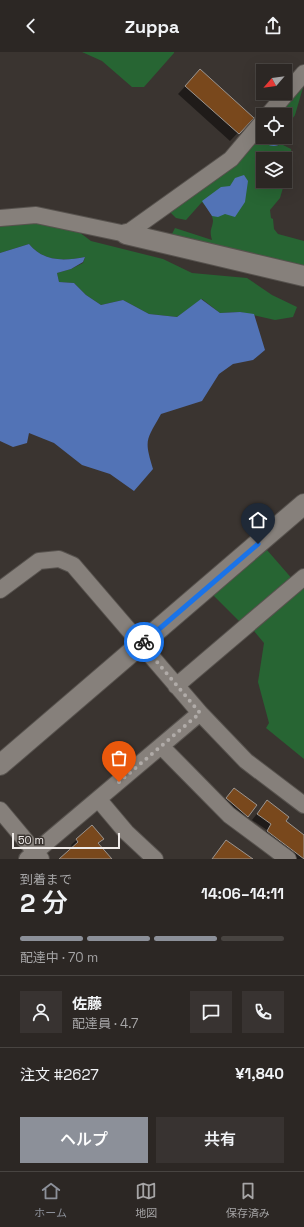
<!DOCTYPE html>
<html lang="ja">
<meta charset="utf-8">
<style>
body{margin:0;font-family:"Space Grotesk","Noto Sans JP",sans-serif;background:#383331;color:#f1f3f6;height:100vh;display:flex;flex-direction:column;font-size:15px;white-space:nowrap}
*{box-sizing:border-box;margin:0}
p{font-size:13px;color:#a6a5a6}
.icon{flex:none;width:22px;height:22px;fill:none;stroke:currentColor;stroke-width:2;stroke-linecap:round;stroke-linejoin:round}
.map{position:relative;height:807px;overflow:hidden}
.side{display:flex;flex-direction:column;background:#2c2724;flex:1}
.side>*{flex:none}
.needle{width:26px;rotate:242deg}
.tools{position:absolute;left:256px;top:12px;display:grid;gap:8px}
.tools a{display:grid;place-items:center;width:36px;height:36px;border-radius:0px;background:#2c2724;box-shadow:0 4px 16px #0002,0 0 0 1px #484441;font-size:20px}
.scale{position:absolute;left:12px;bottom:10px;width:108px;box-sizing:border-box;padding-left:4px;border:2px solid #efebe9;border-top:0;font-size:11px;line-height:14px;white-space:nowrap;color:#efebe9;-webkit-text-stroke:3px #3a3430;paint-order:stroke}
.pin{position:absolute;display:grid;place-items:center;width:34px;height:34px;color:#fff;margin:-41px -17px;border-radius:50% 50% 50% 0;rotate:-45deg;box-shadow:0 0 4px #0007}
.pin .icon{rotate:45deg}
.courier{position:absolute;display:grid;place-items:center;width:40px;height:40px;margin:-20px;border:3px solid #1a73e8;border-radius:50%;background:#fff;color:#222;box-shadow:0 1px 5px #0007}
.overview em{font-style:normal;font-weight:600}
.overview div{display:flex;flex-direction:column-reverse}
.overview{display:flex;align-items:center;justify-content:space-between;height:68px;padding:0 20px}
h1{font-size:26px;font-weight:600;line-height:30px}
.bar{display:grid;grid-template-columns:repeat(4,1fr);gap:6px 4px;align-content:center;height:48px;padding:0 20px}
.bar i{height:5px;border-radius:3px;background:#484441}
.bar .on{background:#8c9099}
.bar p{grid-column:span 4}
.line{display:flex;align-items:center;gap:10px;padding:0 20px;border-top:1px solid #484441}
.line div{flex:1}
.round{display:grid;place-items:center;flex:none;width:42px;height:42px;border-radius:0px;background:#383331}
.action{display:flex;gap:8px;margin-top:auto;padding:8px 20px}
.action a{flex:1;height:46px;border-radius:0px;background:#8c9099;color:#fff;font-size:16px;font-weight:600;line-height:46px;text-align:center}
.action a+a{background:#383331;color:#f1f3f6}
header{display:flex;justify-content:space-between;align-items:center;height:52px;padding:0 20px;background:#2c2724;font-size:18px;font-weight:600}
.tabs{display:flex;justify-content:space-around;align-items:center;height:56px;border-top:1px solid #484441;background:#2c2724;font-size:11px;color:#a6a5a6}
.tabs a{display:grid;justify-items:center;gap:2px}
.tabs .on{color:#8c9099}
.map>svg:first-child{display:block}
</style>
<header><svg class="icon" aria-label="back" viewBox="0 0 24 24"><path d="M15 5l-7 7 7 7"/></svg>Zuppa<svg class="icon" aria-label="share" viewBox="0 0 24 24"><path d="M12 15V3M7 8l5-5 5 5M5 13v7h14v-7"/></svg></header>
<div class="map">
<svg width="304" height="807" viewBox="0 0 304 807">
<rect width="100%" height="100%" fill="#3a3430"/>
<path fill="#276533" d="M82,0H174V1L144,35H132L102,9Z
M304,32L295,63L285,77V63H275Z
M263,76V85H265L263,88L277,94L281,92L291,97L292,112L285,126V107H263V129H285L280,146L270,158L271,166L273,167L274,177L278,182L304,189V218L171,184L175,176L212,188C209,177 212,178 213,169C213,162 206,155 202,150L186,168L176,166L170,160L224,122Z
M0,162L76,167L79,180L91,189L163,207L192,221L247,226L272,243L297,255L293,265L275,268L240,260L220,261L202,247L177,265L149,262L123,248L101,253L86,243L74,231L59,230L57,221L71,217L83,211L85,205C64,209 44,210 29,192L0,201Z
M267,498L294,529L242,572L212,542Z
M304,535V707L266,676L269,671L258,630L264,591L254,579Z"/>
<path fill="#5273b6" d="M265,85H285C281,94 275,96 266,92L263,88Z
M244,123L248,129L245,150L235,165L225,162L218,165L212,164L202,149L221,135L230,134L235,126Z
M29,192C44,210 64,209 85,205L83,210L71,217L57,221L59,230L74,231L86,243L101,253L123,248L149,262L177,265L201,247L220,261L240,260L254,262L265,298L253,308L233,312L219,322L202,349L161,362C146,389 144,387 153,417L134,439L110,422L82,413L54,391L29,381L27,391L13,395L0,389V201Z"/>
<path fill="#0007" d="M193,26L252,66L230,89L178,42Z
M234,737L255,753L243,769L222,751Z
M267,749L284,770L304,784V807H291L262,785L267,778L252,768Z
M92,774L103,787L97,792L111,807H60L73,796L71,793Z"/>
<path fill="#79481c" stroke="#9b9590" d="M200,17L254,66L239,82L185,34Z
M234,736L257,753L248,765L226,746Z
M267,748L289,765L286,769L304,783V807L267,779L271,772L257,762Z
M92,773L104,787L98,791L112,807H59L78,790L76,787Z
M226,788L253,807H212Z"/>
<g fill="none" stroke-linecap="round" stroke-linejoin="round">
<defs>
<path id="minor" d="M268,63L304,21
M0,166L36,163L126,182L231,107L263,69
M0,538L39,509L59,507L73,513L200,661L246,709L304,753
M176,634L304,525
M161,694L229,763L288,807
M99,748L126,780L155,807
M0,758L41,807
M27,807L200,661"/>
<path id="tertiary" d="M126,182L304,224
M0,713L304,452"/>
</defs>
<use href="#minor" stroke="#57524e" stroke-width="18"/>
<use href="#tertiary" stroke="#57524e" stroke-width="22"/>
<use href="#minor" stroke="#86807b" stroke-width="16"/>
<use href="#tertiary" stroke="#86807b" stroke-width="20"/>
</g>
<g fill="none" stroke-linecap="round" stroke-linejoin="round">
<path stroke="#b0aba8" stroke-width="4" stroke-dasharray="0 7.2" d="M119,730L200,661L142,592L144,590"/>
<path stroke="#1a73e8" stroke-width="5" d="M144,590L258,492"/>
</g>
</svg>
<div class="tools">
<a><svg class="needle" viewBox="-14 -14 28 28"><path d="M0-13l5 13h-10z" fill="#e53935"/><path d="M0 13l5-13h-10z" fill="#a6a5a6"/></svg></a>
<a><svg class="icon" aria-label="locate" viewBox="0 0 24 24"><circle cx="12" cy="12" r="6"/><path d="M12 2v4M12 18v4M2 12h4M18 12h4"/></svg></a>
<a><svg class="icon" aria-label="layers" viewBox="0 0 24 24"><path d="M12 4l9 5-9 5-9-5zM3 14l9 5 9-5"/></svg></a>
</div>
<div class="scale">50 m</div>
<div class="pin" style="left:119px;top:730px;background:#ea580c"><svg class="icon" aria-label="bag" viewBox="0 0 24 24"><path d="M5 8h14l-1 12H6zM9 8a3 3 0 0 1 6 0"/></svg></div>
<div class="pin" style="left:258px;top:492px;background:#1f2937"><svg class="icon" aria-label="home" viewBox="0 0 24 24"><path d="M3 11l9-7 9 7M6 9v11h12V9"/></svg></div>
<div class="courier" style="left:144px;top:590px"><svg class="icon" aria-label="bike" viewBox="0 0 24 24"><circle cx="6" cy="16" r="4"/><circle cx="18" cy="16" r="4"/><path d="M6 16l4-8h5l3 8M10 8l3 8H6M13 5h3"/></svg></div>
</div>
<section class="side">
<div class="overview"><div><h1>2 分</h1><p>到着まで</p></div><em>14:06–14:11</em></div>
<div class="bar"><i class="on"></i><i class="on"></i><i class="on"></i><i></i><p>配達中 · 70 m</p></div>
<div class="line" style="height:72px"><a class="round"><svg class="icon" aria-label="person" viewBox="0 0 24 24"><circle cx="12" cy="8" r="4"/><path d="M4 21q1-7 8-7t8 7"/></svg></a><div><b>佐藤</b><p>配達員 · 4.7</p></div><a class="round"><svg class="icon" aria-label="chat" viewBox="0 0 24 24"><path d="M4 5h16v11H9l-5 4z"/></svg></a><a class="round"><svg class="icon" aria-label="phone" viewBox="0 0 24 24"><path d="M5 4h4l2 5-3 2q2 4 5 5l2-3 5 2v4C11 20 4 13 5 4z"/></svg></a></div>
<div class="line" style="height:52px"><div>注文 #2627</div><b>¥1,840</b></div>
<div class="action"><a>ヘルプ</a><a>共有</a></div>
</section>
<nav class="tabs">
<a class="on"><svg class="icon" aria-label="home" viewBox="0 0 24 24"><path d="M3 11l9-7 9 7M6 9v11h12V9"/></svg>ホーム</a>
<a><svg class="icon" aria-label="map" viewBox="0 0 24 24"><path d="M3 6l6-2 6 2 6-2v14l-6 2-6-2-6 2zM9 4v14M15 6v14"/></svg>地図</a>
<a><svg class="icon" aria-label="saved" viewBox="0 0 24 24"><path d="M7 4h10v16l-5-4-5 4z"/></svg>保存済み</a>
</nav>
